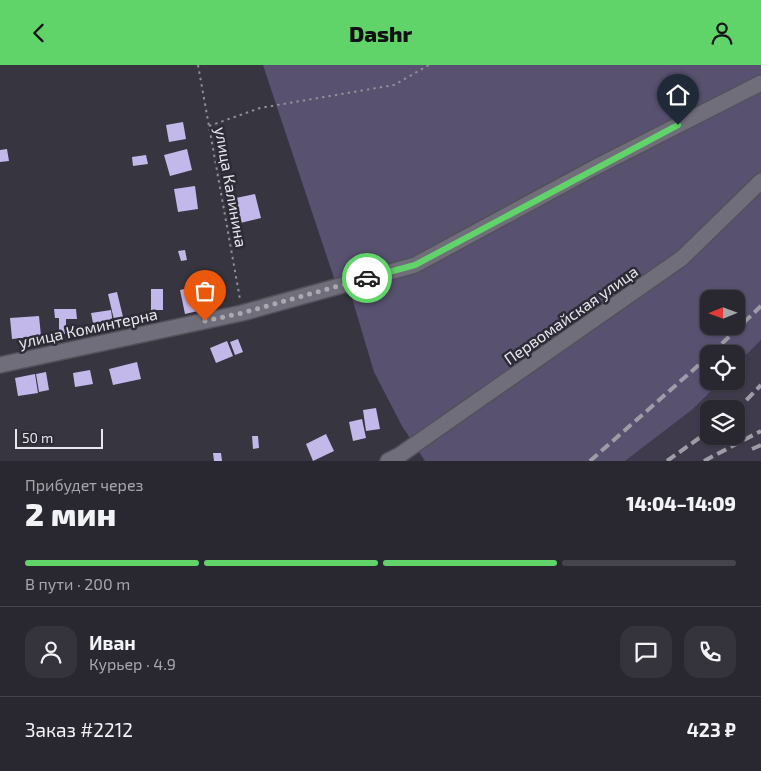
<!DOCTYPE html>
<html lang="ru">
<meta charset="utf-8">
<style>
body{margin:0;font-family:"Exo 2",sans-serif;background:#35343c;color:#f1f3f6;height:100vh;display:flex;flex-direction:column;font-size:19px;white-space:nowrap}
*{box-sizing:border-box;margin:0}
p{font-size:16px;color:#a5a6ab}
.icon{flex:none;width:28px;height:28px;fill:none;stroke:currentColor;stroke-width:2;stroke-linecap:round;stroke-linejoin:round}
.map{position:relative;height:396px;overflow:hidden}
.sheet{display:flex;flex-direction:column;background:#292830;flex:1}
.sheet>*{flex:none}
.needle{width:32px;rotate:269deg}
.buttons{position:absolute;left:700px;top:225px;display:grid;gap:10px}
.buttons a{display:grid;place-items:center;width:45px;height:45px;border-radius:10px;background:#292830;box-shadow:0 1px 4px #0004,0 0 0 1px #45444c;font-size:25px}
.scale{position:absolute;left:15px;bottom:12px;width:88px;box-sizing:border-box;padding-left:5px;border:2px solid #e8e7ee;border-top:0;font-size:14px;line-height:18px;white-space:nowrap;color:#e8e7ee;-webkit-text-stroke:4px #2d2b35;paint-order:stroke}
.pin{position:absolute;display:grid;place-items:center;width:42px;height:42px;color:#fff;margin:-51px -21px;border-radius:50% 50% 50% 0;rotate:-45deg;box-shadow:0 0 5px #0007}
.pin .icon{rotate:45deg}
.courier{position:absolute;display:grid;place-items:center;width:50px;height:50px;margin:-25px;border:4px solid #61d469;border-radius:50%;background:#fff;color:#222;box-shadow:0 1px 6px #0007}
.headline em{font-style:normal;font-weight:800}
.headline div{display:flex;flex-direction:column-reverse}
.headline{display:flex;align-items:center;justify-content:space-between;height:85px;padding:0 25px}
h1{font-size:32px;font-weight:800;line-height:38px}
.bar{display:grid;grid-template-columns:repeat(4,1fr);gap:8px 5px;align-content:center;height:60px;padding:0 25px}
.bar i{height:6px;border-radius:4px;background:#45444c}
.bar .current{background:#61d469}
.bar p{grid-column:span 4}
.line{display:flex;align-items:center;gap:12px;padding:0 25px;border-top:1px solid #45444c}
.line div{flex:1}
.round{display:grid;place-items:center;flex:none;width:52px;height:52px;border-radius:15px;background:#35343c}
header{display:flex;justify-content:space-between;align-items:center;height:65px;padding:0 25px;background:#61d469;color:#111;font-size:22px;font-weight:800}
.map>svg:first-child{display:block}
</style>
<header><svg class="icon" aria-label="back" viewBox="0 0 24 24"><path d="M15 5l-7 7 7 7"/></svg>Dashr<svg class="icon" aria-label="person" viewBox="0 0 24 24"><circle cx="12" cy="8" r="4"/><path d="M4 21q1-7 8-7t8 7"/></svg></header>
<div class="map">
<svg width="761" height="396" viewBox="0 0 761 396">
<rect width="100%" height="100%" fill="#373540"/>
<path fill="#3f3b4c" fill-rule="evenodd" d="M761,275V396H625L693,344L721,316H736V300ZM709,344H736V371H709Z"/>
<path fill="#585170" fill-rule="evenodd" d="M263,0H761V275L736,300V289H709V316H721L693,344L625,396H425L402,361L374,307L346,213L335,216ZM709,234H736V261H709Z"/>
<path fill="#c2b8e9" d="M183,57L186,74L169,77L166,60Z
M7,84L9,96L0,97V85Z
M187,84L192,105L170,111L164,90Z
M146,90L148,99L133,101L132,92Z
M195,121L198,144L178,147L174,124Z
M255,129L261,153L236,159L231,134Z
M185,185L187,195L181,196L178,186Z
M210,218L215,242L185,249L180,225Z
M151,224H163V245H151Z
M117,227L124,256L115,259L108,229Z
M54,244H76L77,254H66V269L59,268V253H55Z
M111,245L113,259L94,263L91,248Z
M39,251L41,271L12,274L10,253Z
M238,274L243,287L235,290L230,277Z
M227,276L233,291L216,298L210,283Z
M137,297L141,314L113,320L109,304Z
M90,305L93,319L75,322L73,308Z
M46,307L49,325L39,327L36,309Z
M35,309L38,328L18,331L15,313Z
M376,343L380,364L366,366L363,345Z
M362,354L366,373L353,376L349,357Z
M326,369L334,386L313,396L306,379Z
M252,371H258L259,383L253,384Z
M213,388H221L222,396H214Z"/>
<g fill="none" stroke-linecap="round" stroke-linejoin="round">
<defs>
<path id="minor" d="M0,300L242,248L415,200L594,103L761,18
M388,396L400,390L682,193L761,116"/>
</defs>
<use href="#minor" stroke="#53515a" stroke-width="18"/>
<path stroke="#8f8e97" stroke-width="2" stroke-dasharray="2.5 4" stroke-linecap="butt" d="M198,0L240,234
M209,61L260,43L394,20L429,0"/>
<use href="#minor" stroke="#716e7b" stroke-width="15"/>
<path stroke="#9e9da6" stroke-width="4" stroke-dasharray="10 5" stroke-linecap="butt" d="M711,289L761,241
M736,346L761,320
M752,384L761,380
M590,396L709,291
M667,396L709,366
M704,396L761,366"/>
</g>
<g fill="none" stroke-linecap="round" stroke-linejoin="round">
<path stroke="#aaa9b1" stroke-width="5" stroke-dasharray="0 9" d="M205,256L242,248L367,213"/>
<path stroke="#61d469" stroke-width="6" d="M367,213L415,200L678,60"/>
</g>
<g text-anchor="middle" stroke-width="5" stroke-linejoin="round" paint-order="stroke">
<g font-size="16" fill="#e8e7ee" stroke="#2d2b35">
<text transform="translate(231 122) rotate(80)" y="6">улица Калинина</text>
<text transform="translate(571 250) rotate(-35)" y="6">Первомайская улица</text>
<text transform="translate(88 263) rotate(-12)" y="6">улица Коминтерна</text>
</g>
</g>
</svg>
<div class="buttons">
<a><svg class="needle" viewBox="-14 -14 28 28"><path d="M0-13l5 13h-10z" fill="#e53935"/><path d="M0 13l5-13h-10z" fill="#a5a6ab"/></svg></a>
<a><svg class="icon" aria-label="locate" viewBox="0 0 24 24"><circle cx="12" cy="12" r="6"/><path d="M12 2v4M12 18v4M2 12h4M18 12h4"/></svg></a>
<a><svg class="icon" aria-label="layers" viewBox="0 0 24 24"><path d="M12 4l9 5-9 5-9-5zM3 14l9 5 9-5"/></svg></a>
</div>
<div class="scale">50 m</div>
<div class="pin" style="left:205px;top:256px;background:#ea580c"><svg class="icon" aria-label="bag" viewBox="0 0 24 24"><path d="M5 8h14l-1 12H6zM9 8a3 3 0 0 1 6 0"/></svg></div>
<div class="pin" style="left:678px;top:60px;background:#1f2937"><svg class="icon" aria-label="home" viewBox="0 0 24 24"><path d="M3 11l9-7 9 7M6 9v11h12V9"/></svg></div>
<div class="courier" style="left:367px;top:213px"><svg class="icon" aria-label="car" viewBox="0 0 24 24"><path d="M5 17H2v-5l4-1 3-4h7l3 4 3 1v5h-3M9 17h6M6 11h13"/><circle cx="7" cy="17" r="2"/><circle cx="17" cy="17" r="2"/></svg></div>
</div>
<section class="sheet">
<div class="headline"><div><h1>2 мин</h1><p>Прибудет через</p></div><em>14:04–14:09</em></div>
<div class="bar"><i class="current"></i><i class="current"></i><i class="current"></i><i></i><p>В пути · 200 m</p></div>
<div class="line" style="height:90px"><a class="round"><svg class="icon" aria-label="person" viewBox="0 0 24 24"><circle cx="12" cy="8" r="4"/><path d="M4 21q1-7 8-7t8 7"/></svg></a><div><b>Иван</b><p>Курьер · 4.9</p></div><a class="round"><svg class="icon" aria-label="chat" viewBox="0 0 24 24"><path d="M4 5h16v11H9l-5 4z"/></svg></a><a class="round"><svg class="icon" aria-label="phone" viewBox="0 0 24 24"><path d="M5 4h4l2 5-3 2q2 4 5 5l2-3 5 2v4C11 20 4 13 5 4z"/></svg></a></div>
<div class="line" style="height:65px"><div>Заказ #2212</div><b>423 ₽</b></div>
</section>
